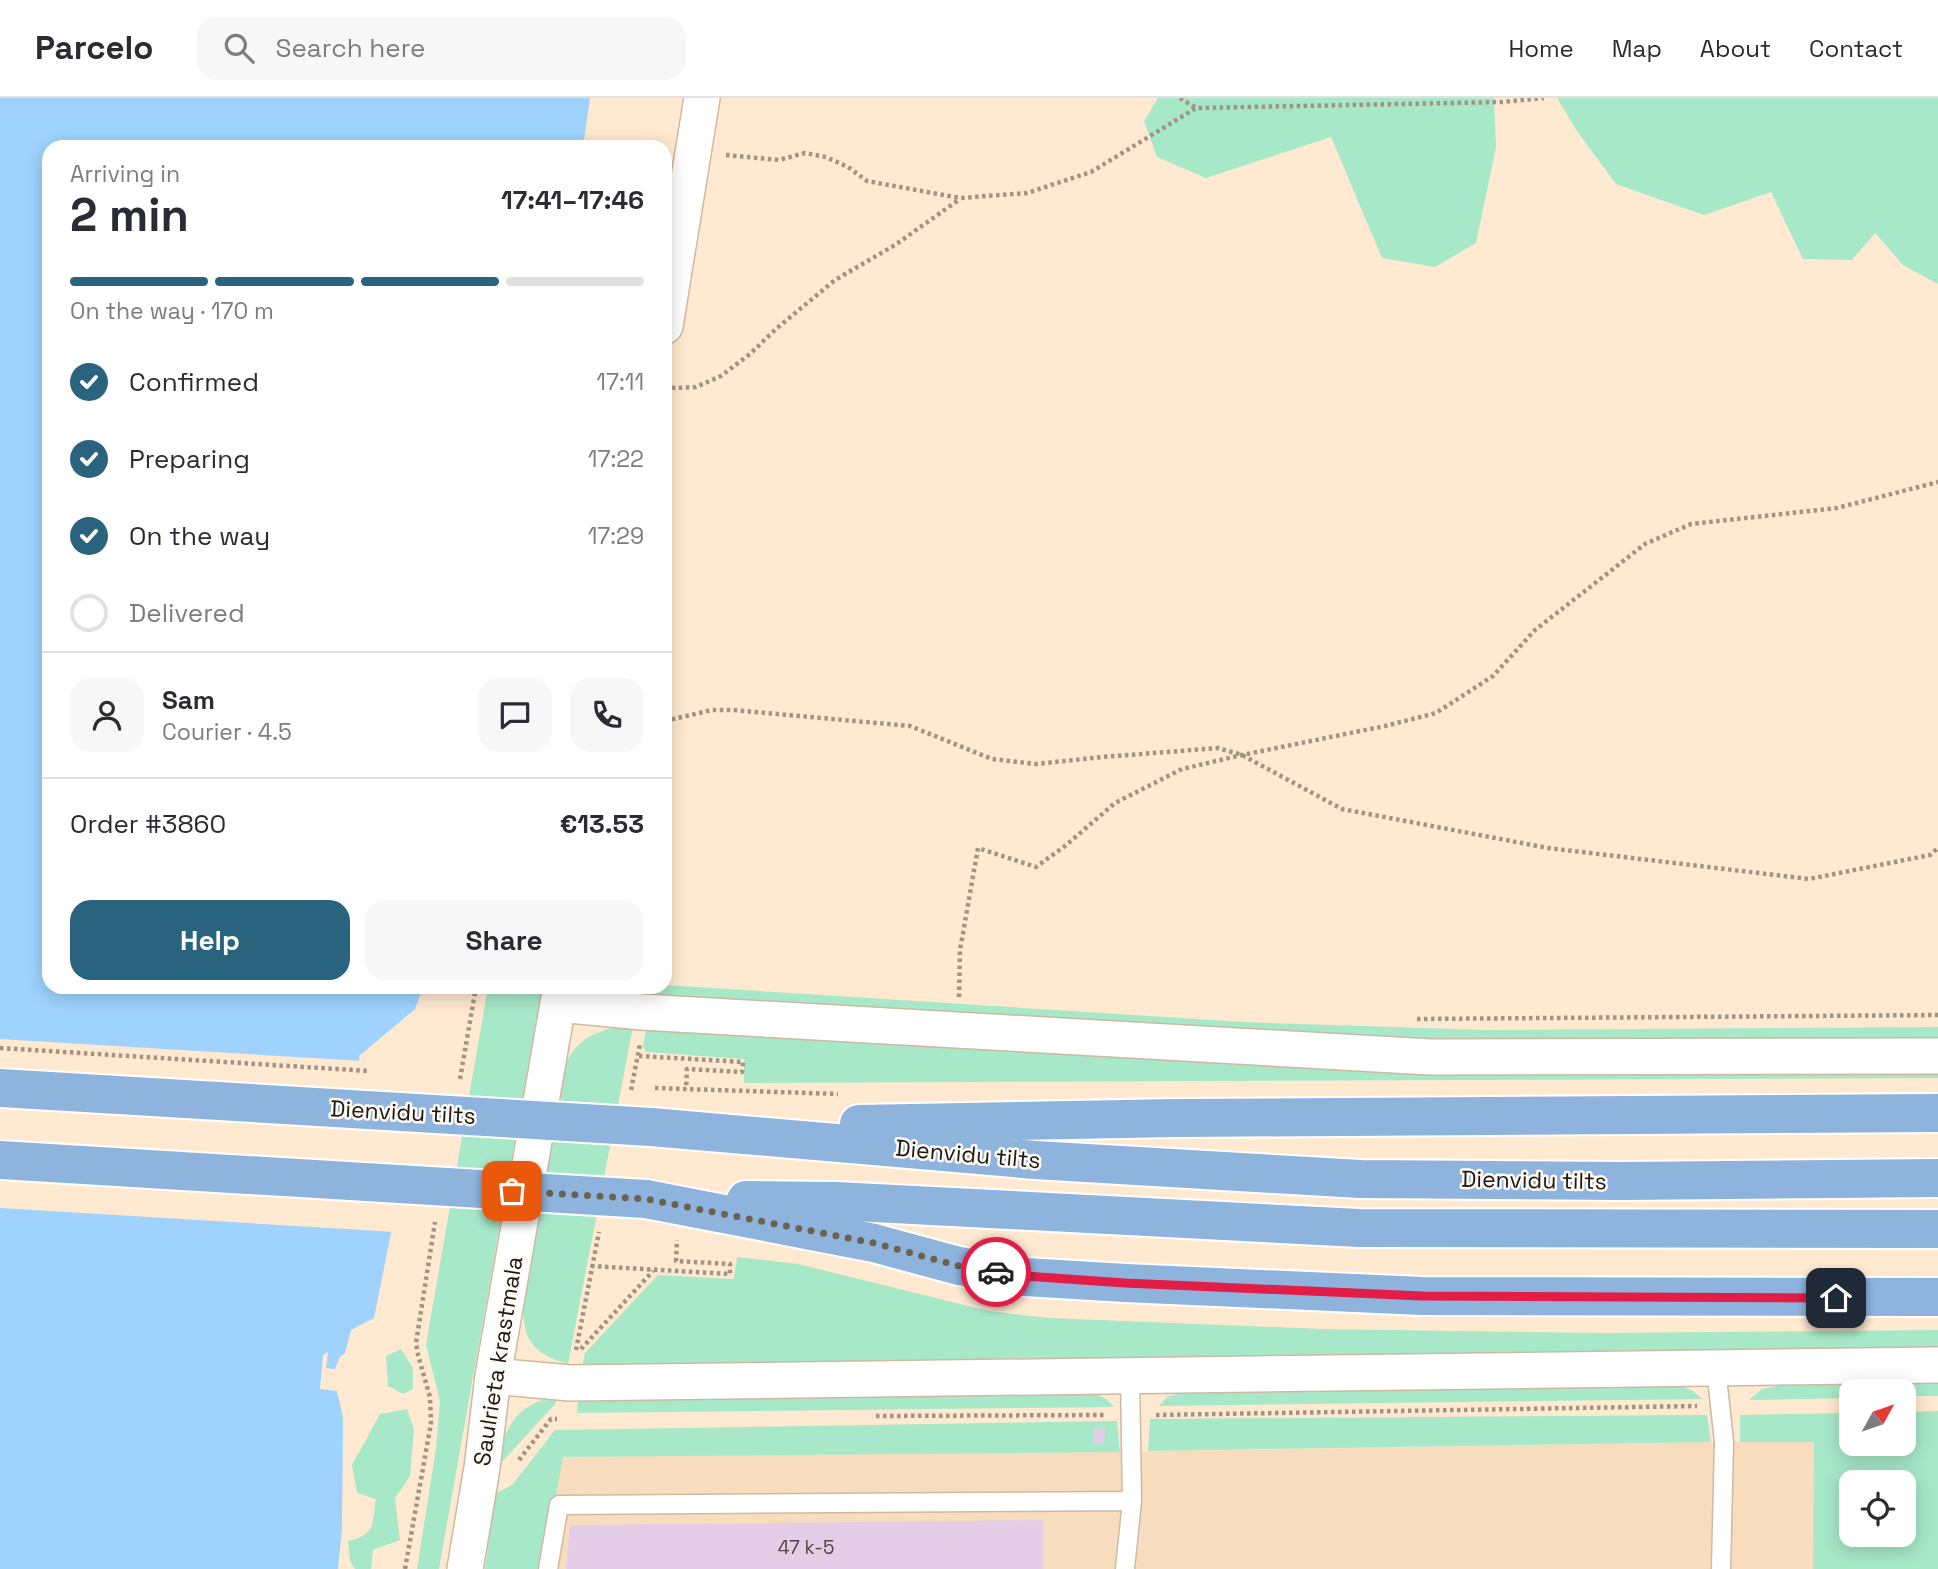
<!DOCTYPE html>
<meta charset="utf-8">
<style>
body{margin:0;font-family:"Space Grotesk",sans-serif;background:#f7f7f7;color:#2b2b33;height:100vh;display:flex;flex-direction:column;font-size:26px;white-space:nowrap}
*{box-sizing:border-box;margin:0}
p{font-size:23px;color:#7c7c81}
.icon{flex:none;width:38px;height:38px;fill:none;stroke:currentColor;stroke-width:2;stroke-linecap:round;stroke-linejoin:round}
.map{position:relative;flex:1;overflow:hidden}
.side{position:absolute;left:42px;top:42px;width:630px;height:854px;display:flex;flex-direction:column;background:#fff;border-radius:21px;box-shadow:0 4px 18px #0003}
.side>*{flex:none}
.needle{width:46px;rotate:50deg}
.controls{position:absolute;left:1839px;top:1281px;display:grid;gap:14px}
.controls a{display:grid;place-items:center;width:77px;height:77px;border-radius:14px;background:#fff;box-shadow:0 4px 18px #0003;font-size:35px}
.pin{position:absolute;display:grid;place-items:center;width:60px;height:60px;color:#fff;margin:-30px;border-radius:14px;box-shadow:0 4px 10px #0006}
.courier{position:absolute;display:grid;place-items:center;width:70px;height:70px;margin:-35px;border:5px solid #e11d48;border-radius:50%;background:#fff;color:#222;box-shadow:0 2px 9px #0007}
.headline em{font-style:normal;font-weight:800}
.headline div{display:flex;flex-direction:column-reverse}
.headline{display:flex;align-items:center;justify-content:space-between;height:119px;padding:0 28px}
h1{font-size:46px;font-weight:800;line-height:52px}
.bar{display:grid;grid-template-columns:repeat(4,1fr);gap:10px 7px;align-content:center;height:84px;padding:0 28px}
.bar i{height:9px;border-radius:5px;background:#e1e1e2}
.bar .selected{background:#2a637d}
.bar p{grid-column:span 4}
.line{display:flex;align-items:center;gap:18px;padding:0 28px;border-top:2px solid #e1e1e2}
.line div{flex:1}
.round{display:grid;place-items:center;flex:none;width:74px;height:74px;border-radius:21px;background:#f7f7f7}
ol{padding:0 28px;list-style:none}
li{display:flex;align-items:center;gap:21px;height:77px}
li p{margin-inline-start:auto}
li .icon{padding:7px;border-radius:50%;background:#2a637d;color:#fff;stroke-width:4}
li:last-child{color:#7c7c81}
li i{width:38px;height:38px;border:4px solid #e1e1e2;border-radius:50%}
.button{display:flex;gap:14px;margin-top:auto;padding:14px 28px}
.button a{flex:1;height:80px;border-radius:21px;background:#2a637d;color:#fff;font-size:28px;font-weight:800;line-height:80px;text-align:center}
.button a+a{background:#f7f7f7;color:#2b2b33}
header{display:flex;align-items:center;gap:42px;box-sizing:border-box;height:98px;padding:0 35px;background:#fff;border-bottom:2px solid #e1e1e2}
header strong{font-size:33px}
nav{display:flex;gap:38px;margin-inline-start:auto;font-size:24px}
.search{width:490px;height:63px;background:#f7f7f7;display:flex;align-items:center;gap:18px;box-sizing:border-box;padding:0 24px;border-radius:21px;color:#7c7c81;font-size:26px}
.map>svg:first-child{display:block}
</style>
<header>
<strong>Parcelo</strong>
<div class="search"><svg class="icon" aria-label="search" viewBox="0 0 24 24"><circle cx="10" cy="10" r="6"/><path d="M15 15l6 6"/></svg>Search here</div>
<nav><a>Home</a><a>Map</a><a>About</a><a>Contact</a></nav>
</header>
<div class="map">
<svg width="1938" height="1471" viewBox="0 0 1938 1471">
<rect width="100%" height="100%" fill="#ffe9d0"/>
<path fill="#f7ddbe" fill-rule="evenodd" d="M1724,1344H1851L1852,1346H1904L1938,1471H542L562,1359L1184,1353ZM1852,1384H1904V1437H1852Z"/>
<path fill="#a7e8c8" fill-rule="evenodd" d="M1158,0H1494L1496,49L1476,145L1435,169L1382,160L1331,39L1206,80L1157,59L1144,23Z
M1557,0H1938V186L1903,167L1875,135L1852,162L1803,161L1771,94L1704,117L1616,86L1577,33Z
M665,887L1243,924L1485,932L1938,929V941L1428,944L649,901L652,889H665Z
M488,889H542L439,1471H417L436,1350L440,1303L426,1247Z
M619,928L633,929L568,1266C535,1256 524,1245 523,1210L566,965C579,940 593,935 619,928Z
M646,929L1292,970L1408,973L1938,971V980L744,985V961L646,954L643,949Z
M737,1159L798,1166L989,1213L1049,1220L1323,1231L1601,1235L1938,1232V1253L582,1269L585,1255L658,1177L734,1181Z
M401,1251L413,1270V1291L403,1296L388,1288L386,1258Z
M1938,1282V1298H1904V1293H1852L1851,1300L1749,1302L1762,1291L1793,1285Z
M1613,1288H1682L1693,1293L1702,1301L1159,1308L1167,1299L1190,1292Z
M1093,1294L1106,1301L1114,1309L577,1315L578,1299Z
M558,1299L555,1306L503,1363L497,1365C504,1329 519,1303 558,1299Z
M407,1311L414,1331L410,1378L395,1400L400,1442L373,1452L371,1471H355L350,1463L348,1443C376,1437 372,1426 376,1401L357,1395L352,1367L380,1316Z
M1938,1313V1471H1813L1814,1344H1740V1317L1851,1315L1852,1346H1904V1314ZM1852,1384H1904V1437H1852Z
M1707,1317L1711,1344L1148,1353L1150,1321Z
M1117,1323L1120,1354L563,1359L542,1471H485L495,1396L512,1387L555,1332Z"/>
<path fill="#9fd3fe" d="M0,0H590L583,49H49V889H423L415,911L359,958L363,1001L393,1125L374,1220L351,1232L345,1255L340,1259L335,1271L326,1270L328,1254L323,1257L320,1291L337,1293L343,1319L342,1432L338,1471H0Z"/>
<path fill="#ffe9d0" d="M0,941L363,963L367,1000L373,1028L378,1062L397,1125L395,1134L0,1110Z"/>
<path fill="#e4cee7" d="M1094,1330L1105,1331L1104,1346L1093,1345Z
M1043,1422V1471H566L570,1427Z"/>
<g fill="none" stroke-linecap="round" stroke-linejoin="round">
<defs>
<path id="service" d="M1716,1270L1724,1344L1721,1471
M548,1471L559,1407L1132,1403
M1125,1471L1132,1403L1130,1277"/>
<path id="minor" d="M665,228L702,0
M559,906L642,914L1430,959L1938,958
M493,1278L570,1285L1938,1267
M465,1471L482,1370L493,1278L561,889"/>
<path id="trunk" d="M859,1026L1177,1020L1938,1015
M651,1029L1035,1062L1360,1081L1622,1083L1938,1080
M646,1101L874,1145L959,1168L1025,1179L1125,1185L1422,1198L1938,1199
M746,1102L836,1103L1359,1130L1938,1131"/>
</defs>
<use href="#service" stroke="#ceb9a1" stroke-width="21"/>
<use href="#minor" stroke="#ceb9a1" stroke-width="38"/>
<use href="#trunk" stroke="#fff" stroke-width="42"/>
<path stroke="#a39381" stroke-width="4.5" stroke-dasharray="3.5 3.5" stroke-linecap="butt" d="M1180,0L1196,10
M726,57L779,62L805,55L826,59L848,69L867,83L960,100L1027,95L1091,74L1196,10L1502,4L1544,0
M665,288L675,290L696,289L721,278L750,256L776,231L835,182L895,147L960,101
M665,623L712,612H733L910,628L992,661L1036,666L1102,659L1218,650L1242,657L1342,711L1548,750L1809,781L1930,757L1938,750
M959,899L960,852L978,750L1036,769L1065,748L1115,705L1182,671L1242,657L1385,628L1436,615L1493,578L1535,532L1645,446L1691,426L1837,410L1938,384
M1417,921L1938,917
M639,958L743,964L742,974L687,971L686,991
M460,981L476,889
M655,990L838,996
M631,992L640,946
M591,1168L730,1176V1166L676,1163L677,1142
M581,1251L653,1173
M576,1252L599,1134
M1156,1317L1697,1308
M876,1318L1105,1317
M519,1362L551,1321H557
M405,1471L431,1325L430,1299L418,1257L416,1245L435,1124"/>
<use href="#service" stroke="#fff" stroke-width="18"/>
<use href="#minor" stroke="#fff" stroke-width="35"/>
<use href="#trunk" stroke="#8eb3dc" stroke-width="38"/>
<defs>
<path id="trunk-bridge" d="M0,990L651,1029
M0,1062L646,1101"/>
</defs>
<use href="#trunk-bridge" stroke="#fff" stroke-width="42" stroke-linecap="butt"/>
<path stroke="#a39381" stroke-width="4.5" stroke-dasharray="3.5 3.5" stroke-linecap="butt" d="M0,950L369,973"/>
<use href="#trunk-bridge" stroke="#8eb3dc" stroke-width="38"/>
</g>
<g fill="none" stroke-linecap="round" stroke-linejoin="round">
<path stroke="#6d6153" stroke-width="7" stroke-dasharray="0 12.6" d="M512,1093L646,1101L874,1145L959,1168L996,1174"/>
<path stroke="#e11d48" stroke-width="9" d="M996,1174L1025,1178L1125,1185L1422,1198L1836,1200"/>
</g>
<g text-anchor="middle" stroke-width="5" stroke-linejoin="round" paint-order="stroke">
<g font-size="19" fill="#504645">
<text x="806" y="1456">47 k-5</text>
</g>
<g font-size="23" fill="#1f180f" stroke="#fefaf5">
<text transform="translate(403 1014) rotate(3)" y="8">Dienvidu tilts</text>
<text transform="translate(968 1056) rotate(5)" y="8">Dienvidu tilts</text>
<text transform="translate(1534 1082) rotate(1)" y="8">Dienvidu tilts</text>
<text transform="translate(498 1263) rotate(-81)" y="8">Saulrieta krastmala</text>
</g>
</g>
</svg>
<div class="controls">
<a><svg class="needle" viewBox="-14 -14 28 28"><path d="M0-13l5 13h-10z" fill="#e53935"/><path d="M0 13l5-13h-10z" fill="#7c7c81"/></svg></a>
<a><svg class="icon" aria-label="locate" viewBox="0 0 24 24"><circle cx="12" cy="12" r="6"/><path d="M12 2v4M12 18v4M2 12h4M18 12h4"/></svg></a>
</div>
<div class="pin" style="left:512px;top:1093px;background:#ea580c"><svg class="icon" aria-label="bag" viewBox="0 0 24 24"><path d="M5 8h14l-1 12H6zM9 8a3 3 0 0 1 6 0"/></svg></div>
<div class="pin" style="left:1836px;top:1200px;background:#1f2937"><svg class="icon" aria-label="home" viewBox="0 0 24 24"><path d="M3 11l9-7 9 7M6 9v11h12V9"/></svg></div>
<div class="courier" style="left:996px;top:1174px"><svg class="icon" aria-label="car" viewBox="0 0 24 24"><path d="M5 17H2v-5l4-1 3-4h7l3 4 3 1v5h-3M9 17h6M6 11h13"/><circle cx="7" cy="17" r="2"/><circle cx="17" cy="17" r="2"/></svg></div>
<section class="side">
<div class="headline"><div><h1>2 min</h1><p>Arriving in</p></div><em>17:41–17:46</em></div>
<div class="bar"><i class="selected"></i><i class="selected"></i><i class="selected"></i><i></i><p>On the way · 170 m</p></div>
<ol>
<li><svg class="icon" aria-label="check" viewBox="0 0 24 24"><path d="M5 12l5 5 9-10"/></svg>Confirmed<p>17:11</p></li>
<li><svg class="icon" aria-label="check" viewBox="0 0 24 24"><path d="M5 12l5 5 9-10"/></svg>Preparing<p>17:22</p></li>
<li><svg class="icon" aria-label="check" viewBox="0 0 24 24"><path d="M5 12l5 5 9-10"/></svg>On the way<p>17:29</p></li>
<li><i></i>Delivered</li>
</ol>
<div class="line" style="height:126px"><a class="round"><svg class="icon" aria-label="person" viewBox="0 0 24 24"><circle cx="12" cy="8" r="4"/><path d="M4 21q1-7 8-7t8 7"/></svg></a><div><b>Sam</b><p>Courier · 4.5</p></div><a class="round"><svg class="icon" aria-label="chat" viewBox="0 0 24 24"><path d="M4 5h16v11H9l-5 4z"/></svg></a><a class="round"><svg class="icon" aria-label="phone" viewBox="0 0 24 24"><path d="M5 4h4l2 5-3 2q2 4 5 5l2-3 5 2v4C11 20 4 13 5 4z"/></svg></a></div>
<div class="line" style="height:91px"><div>Order #3860</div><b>€13.53</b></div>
<div class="button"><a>Help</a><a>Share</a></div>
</section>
</div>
